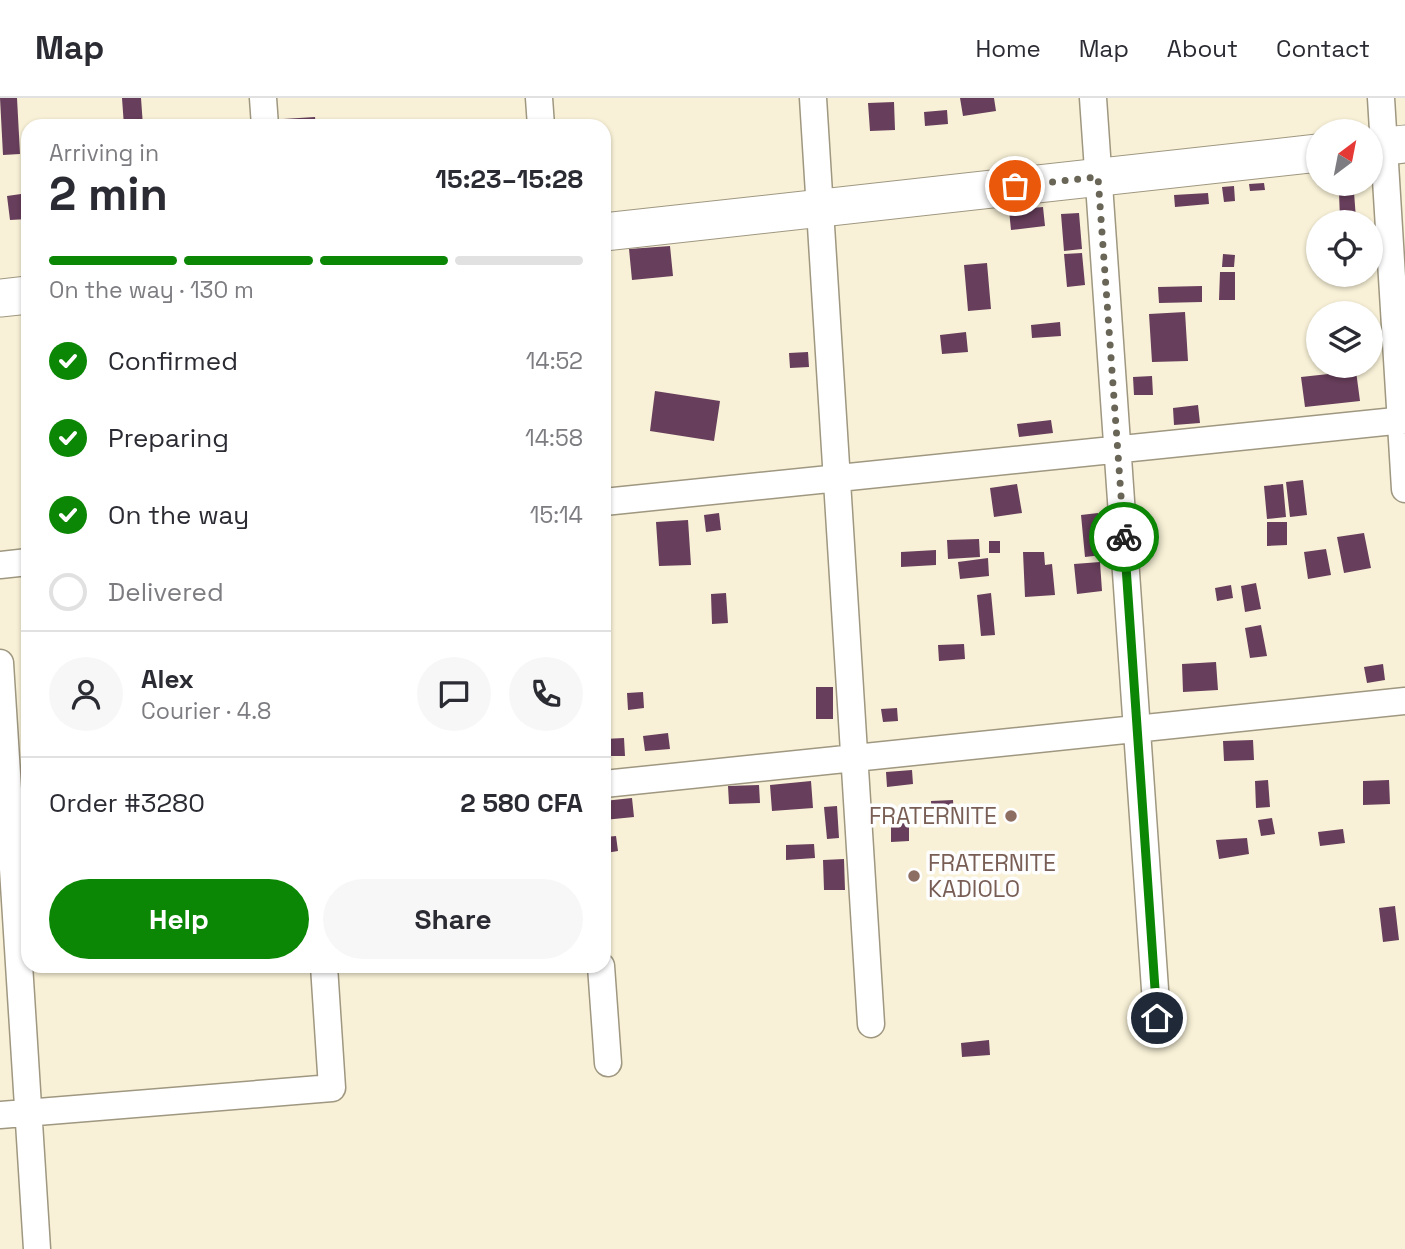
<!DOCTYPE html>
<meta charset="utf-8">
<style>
body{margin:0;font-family:"Space Grotesk",sans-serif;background:#f7f7f7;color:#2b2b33;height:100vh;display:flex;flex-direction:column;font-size:26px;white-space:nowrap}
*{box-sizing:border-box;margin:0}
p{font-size:23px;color:#7c7c81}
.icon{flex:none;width:38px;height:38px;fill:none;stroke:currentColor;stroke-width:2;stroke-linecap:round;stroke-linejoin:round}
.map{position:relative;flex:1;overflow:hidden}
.details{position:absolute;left:21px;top:21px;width:590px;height:854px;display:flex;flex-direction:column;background:#fff;border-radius:21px;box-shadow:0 2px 5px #0004}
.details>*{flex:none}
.needle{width:46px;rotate:32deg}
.controls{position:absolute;left:1306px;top:21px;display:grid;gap:14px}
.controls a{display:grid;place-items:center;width:77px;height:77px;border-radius:50%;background:#fff;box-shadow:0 2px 5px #0004;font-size:35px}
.pin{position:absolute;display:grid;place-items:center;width:60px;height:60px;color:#fff;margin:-30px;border:4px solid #fff;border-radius:50%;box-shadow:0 2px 7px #0007}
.courier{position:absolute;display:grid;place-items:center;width:70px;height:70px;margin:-35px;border:5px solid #0c8605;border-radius:50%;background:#fff;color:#222;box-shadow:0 2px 9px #0007}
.head em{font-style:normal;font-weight:600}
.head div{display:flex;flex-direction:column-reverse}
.head{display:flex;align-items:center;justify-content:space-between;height:119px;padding:0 28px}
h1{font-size:46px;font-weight:600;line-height:52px}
.bar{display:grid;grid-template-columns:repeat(4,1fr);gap:10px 7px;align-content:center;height:84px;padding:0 28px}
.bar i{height:9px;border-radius:5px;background:#e1e1e2}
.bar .current{background:#0c8605}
.bar p{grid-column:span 4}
.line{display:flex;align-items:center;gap:18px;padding:0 28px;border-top:2px solid #e1e1e2}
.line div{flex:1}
.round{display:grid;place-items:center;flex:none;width:74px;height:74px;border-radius:37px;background:#f7f7f7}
ol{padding:0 28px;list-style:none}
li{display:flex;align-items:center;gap:21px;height:77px}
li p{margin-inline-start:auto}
li .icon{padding:7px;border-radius:50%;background:#0c8605;color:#fff;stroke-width:4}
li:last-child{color:#7c7c81}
li i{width:38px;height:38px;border:4px solid #e1e1e2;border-radius:50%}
.action{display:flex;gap:14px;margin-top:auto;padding:14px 28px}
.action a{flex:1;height:80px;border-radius:42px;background:#0c8605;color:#fff;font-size:28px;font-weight:600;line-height:80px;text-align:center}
.action a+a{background:#f7f7f7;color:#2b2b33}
header{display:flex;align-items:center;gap:42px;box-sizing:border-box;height:98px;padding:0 35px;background:#fff;border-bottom:2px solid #e1e1e2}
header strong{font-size:33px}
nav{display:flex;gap:38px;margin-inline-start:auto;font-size:24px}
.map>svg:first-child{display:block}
</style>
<header>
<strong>Map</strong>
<nav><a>Home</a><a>Map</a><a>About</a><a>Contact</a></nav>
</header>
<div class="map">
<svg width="1405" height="1151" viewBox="0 0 1405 1151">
<rect width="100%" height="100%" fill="#f8f1d7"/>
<path fill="#673e5b" d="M0,0H17L20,56L3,57Z
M122,0H141L143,28H124Z
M960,0H994L996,13L963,18Z
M894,4L895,32L870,33L868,5Z
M947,12L948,26L925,28L924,14Z
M315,19L316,28H284L283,21Z
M1264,85L1265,92L1250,93L1249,86Z
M1234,88L1235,103L1224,104L1222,89Z
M1354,94L1356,121H1340L1339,95Z
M28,95V121L10,122L7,98Z
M1208,95L1209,106L1175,109L1174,97Z
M1043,109L1045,128L1011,132L1009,112Z
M1079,115L1082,151L1064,153L1061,116Z
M670,148L673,178L632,182L629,151Z
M1082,155L1085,187L1067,189L1064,156Z
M1223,156L1235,157L1234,169H1222Z
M987,165L991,211L968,213L964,167Z
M1220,174H1235V202H1219Z
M1202,188V204L1159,205L1158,189Z
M1185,214L1188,263L1152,264L1149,216Z
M1060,224L1061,238L1032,240L1031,227Z
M966,234L968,254L942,256L940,237Z
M808,254L809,269L790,270L789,255Z
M1356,273L1360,303L1305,309L1301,279Z
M1152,278L1153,297H1134L1133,279Z
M655,293L720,303L714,343L650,333Z
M1198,307L1200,325L1174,327L1173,310Z
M1051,322L1053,335L1019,339L1017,326Z
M1303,382L1307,417L1290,419L1286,384Z
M1017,386L1022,415L994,419L990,390Z
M1283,386L1286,419L1267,421L1264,388Z
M719,415L721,432L706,434L704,417Z
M1098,415L1102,457L1085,459L1081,417Z
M688,422L691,467L659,468L656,424Z
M1267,424H1287V447L1267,448Z
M1364,435L1371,470L1344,475L1337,439Z
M979,441L980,459L948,461L947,442Z
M989,443H1000V455H989Z
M1326,451L1331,477L1308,481L1304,454Z
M936,452V467L901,469V454Z
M1023,454H1044L1045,467L1052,466L1055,497L1025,499Z
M988,460L989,478L960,481L958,464Z
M1100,464L1102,493L1077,496L1074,466Z
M1256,485L1261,511L1245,514L1241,488Z
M1231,487L1233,500L1217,503L1215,490Z
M726,495L728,525L712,526L711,496Z
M991,495L995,537L981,538L977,497Z
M1261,527L1267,558L1250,560L1245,530Z
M964,546L965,561L939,563L938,547Z
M1216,564L1218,592L1183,594L1182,566Z
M1383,566L1385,582L1367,585L1364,569Z
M816,589H833V621H816Z
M643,594L644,610L628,612L627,595Z
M897,610L898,623L883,624L881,611Z
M668,635L670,651L645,653L643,638Z
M624,640L625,658H604V641Z
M1253,642L1254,662L1224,663L1223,643Z
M912,672L913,686L887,689L886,674Z
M1268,682L1270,709L1256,710L1255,683Z
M1389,682L1390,706L1363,707V683Z
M811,683L813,710L772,713L770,687Z
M759,687L760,705L729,706L728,688Z
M632,700L634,719L604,722V703Z
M953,702L954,720L932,721L931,703Z
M837,708L839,740L827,741L824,709Z
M891,718H909V743L891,744Z
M1272,720L1275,736L1261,738L1258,722Z
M1343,731L1345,745L1320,748L1318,734Z
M616,738L618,753L606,755L605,739Z
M1247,740L1249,756L1219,761L1216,742Z
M814,746L815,760L786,762V747Z
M844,761L845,792H824L823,762Z
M1395,808L1399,842L1383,844L1379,810Z
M989,942L990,957L962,959L961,945Z"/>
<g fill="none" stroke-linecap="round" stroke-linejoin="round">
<defs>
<path id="street" d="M263,0L265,28
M539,0L541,28
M813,0L871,926
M1093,0L1157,920
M1381,0L1405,391
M604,404L1405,322
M0,467L28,464
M0,565L37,1151
M604,686L1405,603
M601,868L608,965
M0,1017L332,990L324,868"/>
<path id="secondary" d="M1370,50L1405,46
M604,134L1318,55
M0,200L28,197"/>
</defs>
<use href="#street" stroke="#9f9780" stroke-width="29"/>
<use href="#secondary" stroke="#9f9780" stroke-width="39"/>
<use href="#street" stroke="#fff" stroke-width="26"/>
<use href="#secondary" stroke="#fff" stroke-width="37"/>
</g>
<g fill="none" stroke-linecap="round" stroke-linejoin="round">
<path stroke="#6a6657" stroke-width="7" stroke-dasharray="0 12.6" d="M1015,88L1098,79L1124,439"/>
<path stroke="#0c8605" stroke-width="9" d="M1124,439L1157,920"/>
</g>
<g fill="#8d6e63" stroke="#fefefe" stroke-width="2.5">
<circle cx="1011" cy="718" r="7"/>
<circle cx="914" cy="778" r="7"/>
</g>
<g text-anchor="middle" stroke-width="7" stroke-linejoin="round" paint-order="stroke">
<g font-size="23" fill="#785e54" stroke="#fefefe" text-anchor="end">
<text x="997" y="726">FRATERNITE</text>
<text x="928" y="773" text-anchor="start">FRATERNITE<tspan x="928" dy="26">KADIOLO</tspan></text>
</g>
</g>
</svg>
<div class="controls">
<a><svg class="needle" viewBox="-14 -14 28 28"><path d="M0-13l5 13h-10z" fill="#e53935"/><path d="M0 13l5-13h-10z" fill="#7c7c81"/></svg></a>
<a><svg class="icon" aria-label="locate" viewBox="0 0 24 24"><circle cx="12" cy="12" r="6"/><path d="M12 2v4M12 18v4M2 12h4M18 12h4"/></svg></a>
<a><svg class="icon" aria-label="layers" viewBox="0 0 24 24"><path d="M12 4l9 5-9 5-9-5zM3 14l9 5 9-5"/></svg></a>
</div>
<div class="pin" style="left:1015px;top:88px;background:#ea580c"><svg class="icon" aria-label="bag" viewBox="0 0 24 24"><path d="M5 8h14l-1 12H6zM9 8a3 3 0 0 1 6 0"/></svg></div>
<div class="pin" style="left:1157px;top:920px;background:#1f2937"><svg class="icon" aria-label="home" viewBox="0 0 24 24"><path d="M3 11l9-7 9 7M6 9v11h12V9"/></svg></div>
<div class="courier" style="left:1124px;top:439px"><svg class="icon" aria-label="bike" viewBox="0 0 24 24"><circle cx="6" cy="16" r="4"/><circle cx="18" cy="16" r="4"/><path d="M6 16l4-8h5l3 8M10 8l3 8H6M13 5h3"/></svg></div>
<section class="details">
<div class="head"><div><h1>2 min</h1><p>Arriving in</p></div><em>15:23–15:28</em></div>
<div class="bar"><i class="current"></i><i class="current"></i><i class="current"></i><i></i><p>On the way · 130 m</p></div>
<ol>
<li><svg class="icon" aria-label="check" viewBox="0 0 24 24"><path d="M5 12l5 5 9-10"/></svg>Confirmed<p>14:52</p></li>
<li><svg class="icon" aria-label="check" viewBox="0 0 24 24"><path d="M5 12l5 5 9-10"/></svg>Preparing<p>14:58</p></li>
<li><svg class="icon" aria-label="check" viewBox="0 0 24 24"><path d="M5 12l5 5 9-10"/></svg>On the way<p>15:14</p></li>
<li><i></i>Delivered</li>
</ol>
<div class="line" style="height:126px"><a class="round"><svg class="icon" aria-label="person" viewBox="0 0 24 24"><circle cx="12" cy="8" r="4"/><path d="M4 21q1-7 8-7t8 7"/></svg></a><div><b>Alex</b><p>Courier · 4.8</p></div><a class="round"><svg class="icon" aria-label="chat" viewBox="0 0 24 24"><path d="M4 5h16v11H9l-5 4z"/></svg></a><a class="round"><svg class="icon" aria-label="phone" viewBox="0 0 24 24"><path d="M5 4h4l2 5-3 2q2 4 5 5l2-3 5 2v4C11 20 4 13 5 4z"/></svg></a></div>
<div class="line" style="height:91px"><div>Order #3280</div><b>2 580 CFA</b></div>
<div class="action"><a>Help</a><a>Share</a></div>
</section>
</div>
